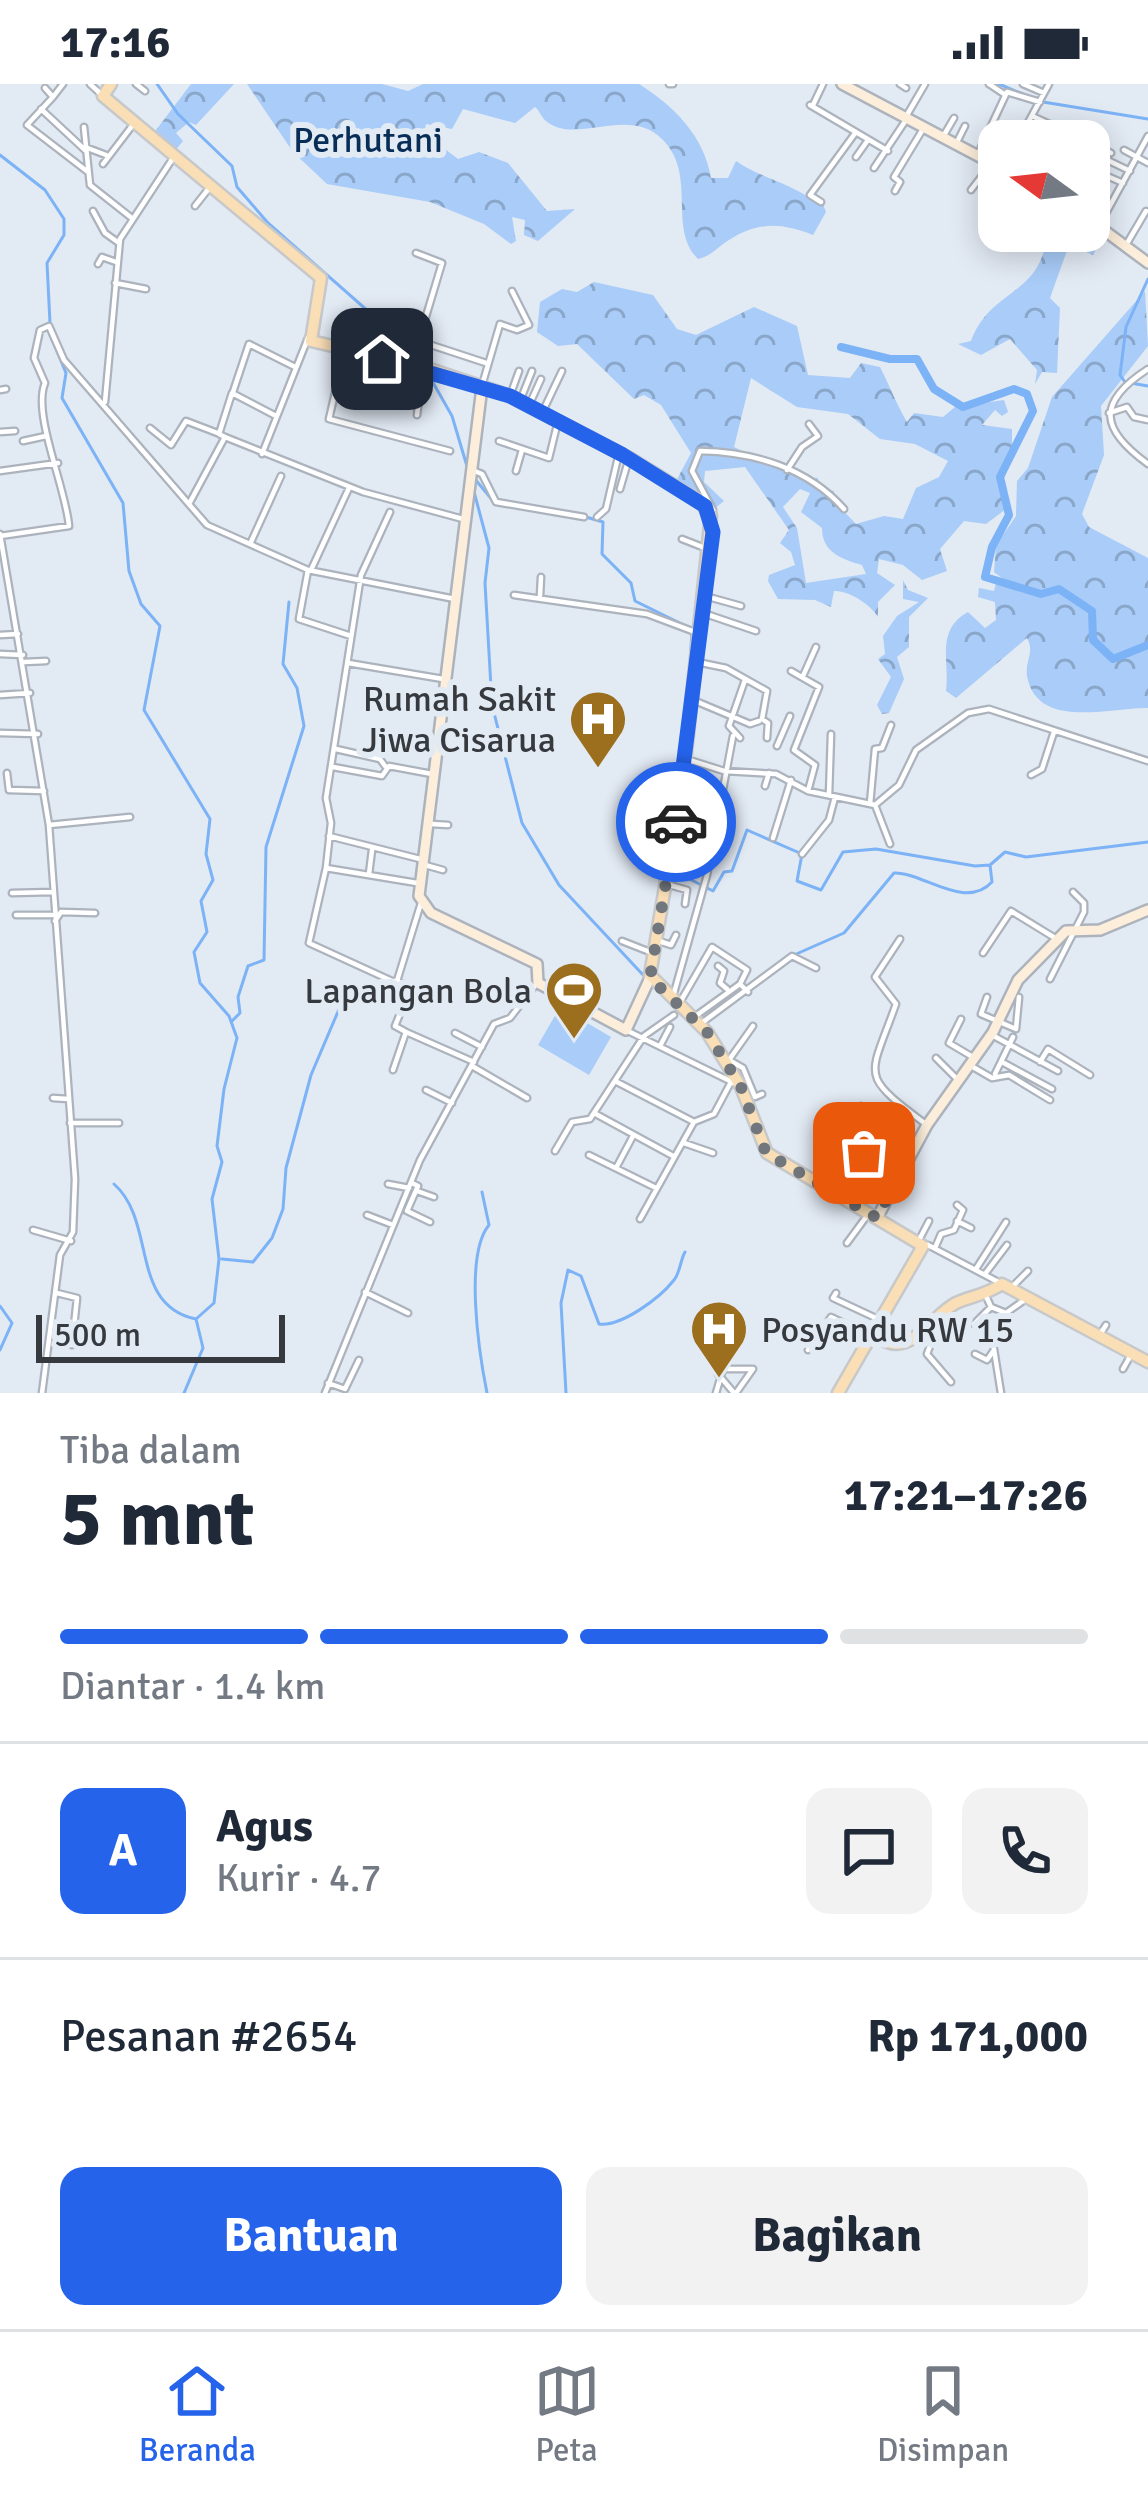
<!DOCTYPE html>
<html lang="id">
<meta charset="utf-8">
<style>
body{margin:0;font-family:Signika,sans-serif;background:#f2f2f3;color:#1f2937;height:100vh;display:flex;flex-direction:column;font-size:45px;white-space:nowrap}
*{box-sizing:border-box;margin:0}
p{font-size:39px;color:#747a83}
.icon{flex:none;width:66px;height:66px;fill:none;stroke:currentColor;stroke-width:2;stroke-linecap:round;stroke-linejoin:round}
.map{position:relative;height:1309px;overflow:hidden}
.side{display:flex;flex-direction:column;background:#fff;flex:1}
.side>*{flex:none}
.needle{width:78px;rotate:285deg}
.controls{position:absolute;left:978px;top:36px;display:grid;gap:24px}
.controls a{display:grid;place-items:center;width:132px;height:132px;border-radius:24px;background:#fff;box-shadow:0 6px 30px #0003;font-size:60px}
.scale{position:absolute;left:36px;bottom:30px;width:249px;box-sizing:border-box;padding-left:12px;border:6px solid #36393d;border-top:0;font-size:33px;line-height:42px;white-space:nowrap;color:#36393d;-webkit-text-stroke:9px #e2eaf4;paint-order:stroke}
.pin{position:absolute;display:grid;place-items:center;width:102px;height:102px;color:#fff;margin:-51px;border-radius:24px;box-shadow:0 6px 18px #0006}
.courier{position:absolute;display:grid;place-items:center;width:120px;height:120px;margin:-60px;border:9px solid #2563eb;border-radius:50%;background:#fff;color:#222;box-shadow:0 3px 15px #0007}
.overview em{font-style:normal;font-weight:700}
.overview div{display:flex;flex-direction:column-reverse}
.overview{display:flex;align-items:center;justify-content:space-between;height:204px;padding:0 60px}
h1{font-size:78px;font-weight:700;line-height:90px}
.bar{display:grid;grid-template-columns:repeat(4,1fr);gap:18px 12px;align-content:center;height:144px;padding:0 60px}
.bar i{height:15px;border-radius:9px;background:#e0e1e3}
.bar .active{background:#2563eb}
.bar p{grid-column:span 4}
.line{display:flex;align-items:center;gap:30px;padding:0 60px;border-top:3px solid #e0e1e3}
.line div{flex:1}
.round{display:grid;place-items:center;flex:none;width:126px;height:126px;border-radius:24px;background:#f2f2f3}
.button{display:flex;gap:24px;margin-top:auto;padding:24px 60px}
.button a{flex:1;height:138px;border-radius:24px;background:#2563eb;color:#fff;font-size:48px;font-weight:700;line-height:138px;text-align:center}
.button a+a{background:#f2f2f3;color:#1f2937}
.status{display:flex;justify-content:space-between;align-items:center;height:84px;padding:0 60px;background:#fff;direction:ltr}
.status svg{height:33px;fill:currentColor}
.tab-bar{display:flex;justify-content:space-around;align-items:center;height:168px;border-top:3px solid #e0e1e3;background:#fff;font-size:33px;color:#747a83}
.tab-bar a{display:grid;justify-items:center;gap:6px}
.tab-bar .active{color:#2563eb}
.map>svg:first-child{display:block}
</style>
<div class="status"><b>17:16</b><svg viewBox="0 0 49 12"><path d="M0 12V9h3v3zM5 12V6h3v6zM10 12V3h3v9zM15 12V0h3v12zM26 1h20v11H26zM47 4h2v5h-2z"/></svg></div>
<div class="map">
<svg width="1148" height="1309" viewBox="0 0 1148 1309">
<defs>
<pattern id="forest-crowns" width="20" height="18" patternUnits="userSpaceOnUse" patternTransform="scale(3)"><rect width="20" height="18" fill="#a9ccf8"/><path d="M2 6a3 3 0 1 1 6 0M12 15a3 3 0 1 1 6 0" fill="none" stroke="#8aa7ca"/></pattern>
</defs>
<rect width="100%" height="100%" fill="#e2eaf4"/>
<path fill="url(#forest-crowns)" fill-rule="evenodd" d="M191,0H234L196,41L189,38L176,49L183,57L174,68L153,50Z
M247,0H382L408,7L423,0H639C674,22 704,52 711,94H728L736,77C761,94 787,98 811,115H821L826,128L813,151C779,138 756,137 723,160C714,167 710,172 698,175C667,144 698,90 662,55C628,21 575,62 546,37C541,33 540,27 535,23L515,39L463,25L452,45L426,40L424,49L458,75L479,68L508,79L547,127L575,125L538,157L524,151L525,136L512,133L516,157L511,160L484,140L430,118L327,100L293,68Z
M1089,138L1104,149L1093,171L1069,161L1050,214L1060,224L1057,289L1042,288L1035,300L1037,286L1010,255L981,271L958,260L971,257C991,203 1043,213 1047,147H1089Z
M594,198L653,211L677,245L696,251L754,223L797,242L808,291L850,294L861,279L880,283C891,305 897,321 907,338L914,329L943,333L955,323L1004,316L1008,328L1002,332L995,326L982,341L1012,345V371L1001,404L1006,425L986,440L964,437L940,465L947,487L922,496L903,481L879,475L877,489L895,501L878,518V533C871,521 849,506 834,507L831,523L815,516L778,515L768,497L769,491L795,481L791,468L780,459L789,446L745,383L705,387L704,398L724,417L715,424L675,399L691,369L661,321L644,311L634,315L577,260L558,262L537,248L540,218L562,205L577,208ZM751,294L797,323L848,330L880,355L915,360L948,377L939,393L916,404L903,435L884,432L856,440L834,417V407L819,403L818,394H798L734,363ZM800,405L810,409L801,428L822,444C822,468 841,475 862,481L866,490L806,499L797,444L783,423Z
M1145,207L1148,262L1101,322L1104,371L1082,430L1089,443L1148,474V624C1111,623 1037,647 1027,592C1025,577 1035,568 1027,554L956,614L946,607C950,578 935,546 968,528L985,544L996,536L995,518L978,513L979,504L994,507L996,499L1006,497L994,488L996,461L1016,432L1017,397L1028,384L1052,313Z
M903,496L908,506L928,514L909,533V563L897,573L904,595L889,629L882,630L877,621L891,593L878,575L885,570L883,552L897,532L919,518L903,515Z"/>
<path fill="#a9ccf8" d="M560,923L611,953L589,991L538,961Z"/>
<g fill="none" stroke-linecap="round" stroke-linejoin="round">
<path stroke="#7cb2f6" stroke-width="3" d="M157,0L178,30L232,82L237,103L268,139L427,279
M999,0L1025,11
M1043,18L1148,35
M0,71L45,106L64,135V151L47,179L50,239
M1148,195L1126,243L1120,291L1125,298L1148,302
M52,255L66,289L62,314L123,419L129,487L141,520L160,542L144,626L210,735L206,770L213,796L201,817L207,848L194,868L200,899L229,932L237,954L224,1005L217,1062L222,1078L212,1115L219,1175L214,1219L196,1235L203,1264L184,1309
M427,288L452,332L469,389
M474,394L494,418
M473,404L489,464L485,499L492,621L522,739L559,801L645,893
M586,433L603,438L602,470L631,499L635,517L692,545L690,582
M682,654L689,592
M670,785L713,807L724,788L732,787L747,746L802,770L797,797L821,806L843,768L876,765L975,782L990,781L1005,768L1026,773L1148,758
M794,871L844,849L894,789C923,788 965,827 992,798L990,781
M720,928L788,878
M232,937L240,929L238,913L248,882L264,876L266,763L304,642L297,604L283,580L289,518
M114,1100C157,1138 129,1221 196,1235
M482,1108L489,1141C464,1171 479,1269 487,1309
M222,1175L253,1178L272,1154L283,1125L286,1084L311,991L351,897
M0,1222L12,1239L0,1266
M566,1309L561,1219L568,1186L581,1192L599,1240C621,1243 660,1214 674,1196C680,1189 680,1177 685,1168"/>
<path stroke="#7cb2f6" stroke-width="8" d="M841,263L890,275H917L934,305L963,323L1014,305L1027,310L1033,327L1000,393L1009,431L992,463L985,493L1041,510L1059,505L1092,527L1093,556L1113,575L1148,561"/>
<defs>
<path id="street" d="M90,0L103,12
M136,0L145,7
M669,0H673
M900,0L906,4
M989,0L1004,10
M1023,0L1044,9
M45,4L53,13L63,0
M53,13L27,41L88,88
M810,21L888,67
M813,21L823,0
M41,25L85,66
M907,31L925,0
M1032,32L1087,57
M84,43L90,101L133,135
M944,51L954,34
M1018,57L1049,0
M957,58L965,42
M1089,58L1111,69
M85,63L106,71
M1124,66L1148,79
M1107,67L1103,74L1130,87
M978,70L1007,8L1040,18
M987,72L993,60
M856,73L868,56
M103,80L132,42
M874,84L906,36
M1089,84L1123,99
M971,106L991,80
M895,107L900,98L894,93L923,45
M821,118L810,111L856,48
M195,122L210,103
M1089,122L1095,113
M93,127L105,149L119,159
M1099,142L1148,52
M1126,161L1146,127
M98,180L102,173L116,178
M115,199L146,205
M419,257L486,279
M345,266L329,335L450,367
M1148,285C1095,319 1101,346 1148,380
M483,298L500,240L517,246L529,241L512,207
M0,306L6,305
M233,308L249,260L295,283
M403,309L442,179L416,169
M510,312L519,287
M520,317L532,287
M531,317L541,295
M105,318L120,155L175,71
M542,329L562,287
M1109,329L1127,323L1134,333L1148,336
M417,331L423,284
M150,344L171,361L186,337L220,350
M0,348L15,347
M225,353L363,408L463,435
M23,357L46,352
M499,357L549,374L558,337
M262,370L308,254
M472,386L482,390L496,418L584,433
M787,386L802,363L818,352L809,340
M0,387L58,379
M516,387L522,366
M620,405L629,374
M189,420L225,353L219,350L232,309L276,332
M713,426L692,387L700,367C754,368 808,384 844,425
M390,428L361,491L326,714L331,739L326,784L417,799
M597,433L606,425L619,369
M0,450L49,741L75,1095L73,1148L60,1171L42,1309
M0,452L69,442C66,404 32,330 45,299L34,274L40,246L49,242L64,276L207,441L308,486L455,515
M682,455L705,464
M251,458L281,392
M308,486L299,535L351,552
M311,486L349,404
M514,511L647,530L695,548
M540,512L541,493
M705,512L741,522
M703,529L756,547
M0,551L18,550
M0,570L23,571
M24,578L46,577
M697,578L726,584L767,607L762,635
M348,579L443,595
M791,587L819,603L794,666L815,681L808,707
M803,592L816,563
M0,611L30,609
M693,616L750,640L759,637
M762,635L768,639L767,654
M0,649L38,650
M740,654L729,642L745,596
M777,662L790,632
M336,665L380,675L385,682
M686,675L724,687L776,690L808,707L875,721L899,701L916,666L968,629L989,625L1148,677
M333,683L382,692L389,682L432,690
M7,689L9,706L44,707
M1031,691L1042,685L1054,648
M765,702L769,689
M681,706L696,709
M829,711L831,650
M870,720L875,665L882,664L891,641
M875,721L890,760
M431,740L448,741
M49,741L130,733
M329,752L420,775
M773,754L791,696
M802,770L829,736L835,713
M425,781L443,786
M326,784L309,859L392,897H397L421,819
M369,790L372,766
M666,800L687,806L685,820
M12,809L53,808
M16,831H52
M55,837L61,828L95,829
M900,855L875,893L896,920C869,996 858,989 927,1041
M656,856L671,861L676,851
M622,857L650,868
M983,869L1011,827L1055,854
M718,882L724,887L720,899L727,905
M1050,895L1084,828V819L1073,808
M397,897L411,903L395,942L406,948
M674,909L707,791L733,652
M987,913L981,930L1016,945L1019,913
M679,920L712,863L747,886L740,900L748,908
M697,931L740,900
M961,935L949,959L976,975
M703,938L792,872L816,884
M626,946L734,999
M455,949L482,963
M992,951L1058,987
M660,962L670,943
M936,974L956,994
M729,976L743,984L755,1013L762,1010
M729,976L753,942
M1002,978L1052,1005
M1040,978L1048,965L1090,991
M472,982L527,1014
M973,983L992,994L1009,991L1050,1016
M393,986L406,948L474,978
M995,990L1013,953
M615,997L694,1038
M426,1006L452,1019
M53,1014L68,1015
M861,1022L841,1054L900,1087
M594,1029L673,1072
M70,1039H119
M684,1059L713,1069
M853,1062L847,1079L890,1108
M855,1062L876,1030
M555,1067L572,1038L590,1035L644,952L674,931
M869,1069L888,1039
M589,1071L656,1104
M882,1077L902,1046
M616,1084L633,1052
M851,1088L864,1069
M412,1099L418,1102L407,1127L430,1138
M388,1100L409,1104
M859,1102L876,1075
M417,1107L434,1113
M367,1131L393,1141
M640,1135L694,1038L714,1030L731,998
M957,1137L971,1144
M33,1146L71,1157
M919,1156L929,1137
M847,1159L869,1129
M928,1161L1002,1200
M935,1164L941,1150L954,1146L963,1126L957,1121
M976,1185L1006,1138
M985,1190L1007,1161
M1011,1204L1028,1187
M365,1208L408,1229
M57,1209L77,1214L72,1261
M836,1209L833,1214L880,1236
M985,1210L991,1223L1006,1229L1023,1217
M925,1236L933,1254L927,1270L951,1298
M974,1240L991,1223
M1099,1252L1106,1241
M808,1266L831,1233L867,1250
M975,1270L987,1276L994,1266
M1123,1285L1132,1269
M718,1290L734,1309
M328,1299L345,1305L359,1276
M325,1309L420,1076L494,940L510,934L537,899
M716,1309L723,1285H753L736,1309
M1001,1309L993,1259L1006,1229"/>
<path id="secondary" d="M842,0L999,83
M1089,135L1148,179
M482,303L419,812L431,829L537,880L538,899L626,946L650,894
M877,1134L927,1041L993,948L1018,896L1066,847L1100,846L1148,826"/>
<path id="primary" d="M111,0L103,12L321,194L311,257L424,283L510,312L629,374L699,417L711,431L683,697L650,891L707,948L741,1003L767,1069L923,1162L838,1309
M874,1250C909,1280 930,1232 956,1219C972,1212 988,1210 1002,1200L1148,1278"/>
</defs>
<use href="#street" stroke="#acb3bd" stroke-width="9"/>
<use href="#secondary" stroke="#acb3bd" stroke-width="14"/>
<use href="#primary" stroke="#c7c8c9" stroke-width="15"/>
<use href="#street" stroke="#fff" stroke-width="4.5"/>
<use href="#secondary" stroke="#fceeda" stroke-width="9"/>
<use href="#primary" stroke="#fadeb5" stroke-width="10"/>
</g>
<g fill="none" stroke-linecap="round" stroke-linejoin="round">
<path stroke="#72777d" stroke-width="12" stroke-dasharray="0 21.6" d="M676,738L650,894L707,948L741,1003L766,1069L877,1134L890,1108L854,1084L864,1069"/>
<path stroke="#2563eb" stroke-width="15" d="M382,275L510,312L623,371L705,422L713,448L676,738"/>
</g>
<defs>
<symbol id="hospital-pin" viewBox="-11 -11 22 30"><path d="M0 17L-7.5 6A9.5 9.5 0 1 1 7.5 6Z" fill="#9c6f1f" stroke="#e2eaf4"/><path d="M-5-5h3v3.5h4V-5h3V5h-3V1.5h-4V5h-3Z" fill="#fff"/></symbol>
<symbol id="stadium-pin" viewBox="-11 -11 22 30"><path d="M0 17L-7.5 6A9.5 9.5 0 1 1 7.5 6Z" fill="#9c6f1f" stroke="#e2eaf4"/><path d="M0-5a6.5 5 0 1 0 0 10a6.5 5 0 1 0 0-10ZM-3.5-1.8h7v3.6h-7Z" fill="#fff"/></symbol>
</defs>
<g fill-rule="evenodd">
<use href="#hospital-pin" x="565" y="602" width="66" height="90"/>
<use href="#stadium-pin" x="541" y="873" width="66" height="90"/>
<use href="#hospital-pin" x="686" y="1212" width="66" height="90"/>
</g>
<g text-anchor="middle" stroke-width="12" stroke-linejoin="round" paint-order="stroke">
<g font-size="36" fill="#082d57" stroke="#e2eaf4">
<text x="368" y="68">Perhutani</text>
</g>
<g font-size="36" fill="#36393d" stroke="#e2eaf4" text-anchor="end">
<text x="556" y="627">Rumah Sakit<tspan x="556" dy="41">Jiwa Cisarua</tspan></text>
<text x="532" y="919">Lapangan Bola</text>
<text x="761" y="1258" text-anchor="start">Posyandu RW 15</text>
</g>
</g>
</svg>
<div class="controls">
<a><svg class="needle" viewBox="-14 -14 28 28"><path d="M0-13l5 13h-10z" fill="#e53935"/><path d="M0 13l5-13h-10z" fill="#747a83"/></svg></a>
</div>
<div class="scale">500 m</div>
<div class="pin" style="left:864px;top:1069px;background:#ea580c"><svg class="icon" aria-label="bag" viewBox="0 0 24 24"><path d="M5 8h14l-1 12H6zM9 8a3 3 0 0 1 6 0"/></svg></div>
<div class="pin" style="left:382px;top:275px;background:#1f2937"><svg class="icon" aria-label="home" viewBox="0 0 24 24"><path d="M3 11l9-7 9 7M6 9v11h12V9"/></svg></div>
<div class="courier" style="left:676px;top:738px"><svg class="icon" aria-label="car" viewBox="0 0 24 24"><path d="M5 17H2v-5l4-1 3-4h7l3 4 3 1v5h-3M9 17h6M6 11h13"/><circle cx="7" cy="17" r="2"/><circle cx="17" cy="17" r="2"/></svg></div>
</div>
<section class="side">
<div class="overview"><div><h1>5 mnt</h1><p>Tiba dalam</p></div><em>17:21–17:26</em></div>
<div class="bar"><i class="active"></i><i class="active"></i><i class="active"></i><i></i><p>Diantar · 1.4 km</p></div>
<div class="line" style="height:216px"><b class="round" style="background:#2563eb;color:#fff">A</b><div><b>Agus</b><p>Kurir · 4.7</p></div><a class="round"><svg class="icon" aria-label="chat" viewBox="0 0 24 24"><path d="M4 5h16v11H9l-5 4z"/></svg></a><a class="round"><svg class="icon" aria-label="phone" viewBox="0 0 24 24"><path d="M5 4h4l2 5-3 2q2 4 5 5l2-3 5 2v4C11 20 4 13 5 4z"/></svg></a></div>
<div class="line" style="height:156px"><div>Pesanan #2654</div><b>Rp 171,000</b></div>
<div class="button"><a>Bantuan</a><a>Bagikan</a></div>
</section>
<nav class="tab-bar">
<a class="active"><svg class="icon" aria-label="home" viewBox="0 0 24 24"><path d="M3 11l9-7 9 7M6 9v11h12V9"/></svg>Beranda</a>
<a><svg class="icon" aria-label="map" viewBox="0 0 24 24"><path d="M3 6l6-2 6 2 6-2v14l-6 2-6-2-6 2zM9 4v14M15 6v14"/></svg>Peta</a>
<a><svg class="icon" aria-label="saved" viewBox="0 0 24 24"><path d="M7 4h10v16l-5-4-5 4z"/></svg>Disimpan</a>
</nav>
